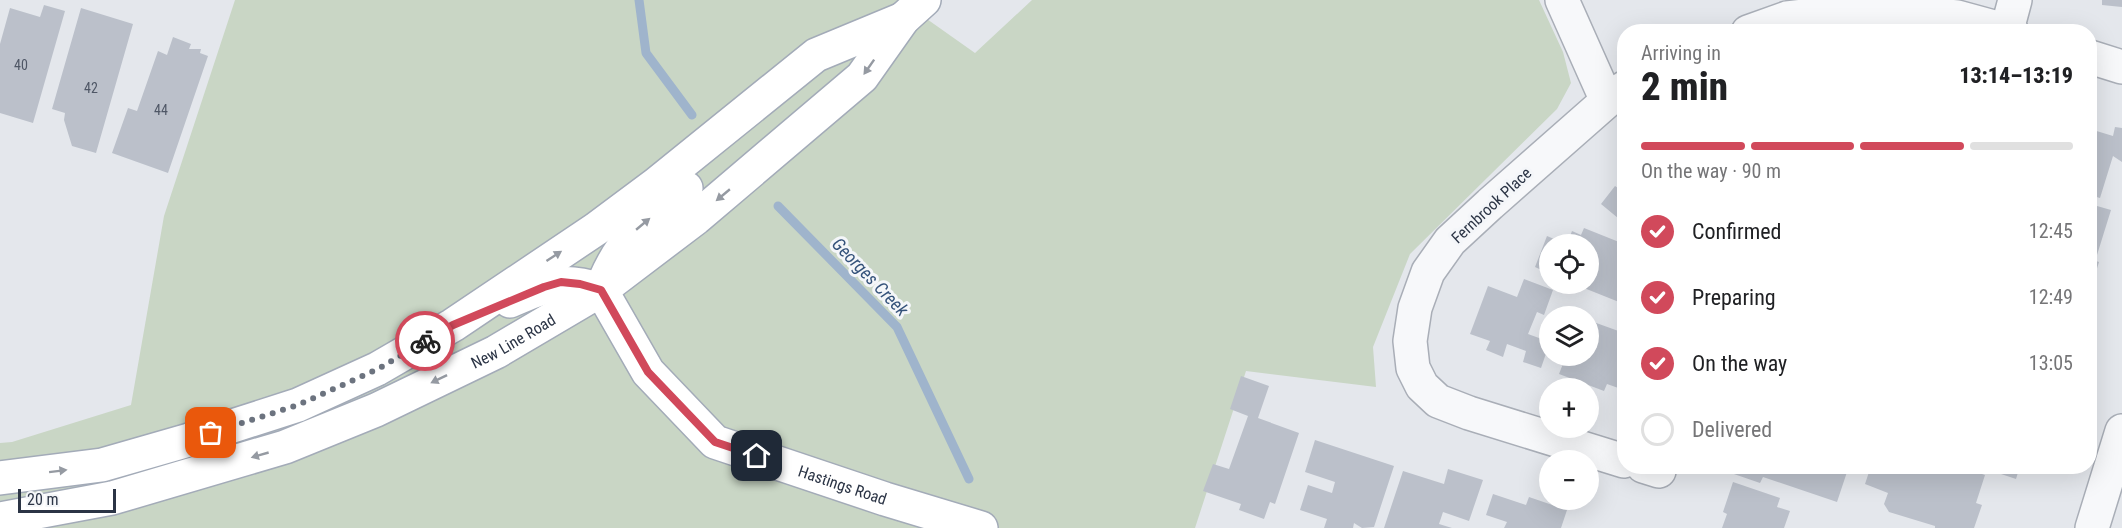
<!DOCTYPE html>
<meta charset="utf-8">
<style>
body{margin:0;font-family:"Roboto Condensed",sans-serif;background:#f6f6f6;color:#202124;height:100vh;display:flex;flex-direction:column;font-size:22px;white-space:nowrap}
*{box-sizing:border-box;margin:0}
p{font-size:20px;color:#757577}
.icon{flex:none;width:33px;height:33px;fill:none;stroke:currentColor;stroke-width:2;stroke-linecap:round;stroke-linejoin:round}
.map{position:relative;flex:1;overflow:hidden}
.details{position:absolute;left:1617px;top:24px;width:480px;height:450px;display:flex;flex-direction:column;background:#fff;border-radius:24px;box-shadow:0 6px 24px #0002}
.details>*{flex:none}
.controls{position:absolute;left:1539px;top:234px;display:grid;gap:12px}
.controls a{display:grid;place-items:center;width:60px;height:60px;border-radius:50%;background:#fff;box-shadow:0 6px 24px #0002;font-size:30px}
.scale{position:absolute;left:18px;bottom:15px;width:98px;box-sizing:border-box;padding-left:6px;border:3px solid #2b3445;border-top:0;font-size:16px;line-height:21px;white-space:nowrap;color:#2b3445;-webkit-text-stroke:4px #f4f6f9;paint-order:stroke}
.pin{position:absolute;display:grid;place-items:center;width:51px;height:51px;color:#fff;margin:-26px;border-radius:12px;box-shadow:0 3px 9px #0006}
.courier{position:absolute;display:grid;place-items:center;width:60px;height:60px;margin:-30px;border:4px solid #d1495b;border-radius:50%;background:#fff;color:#222;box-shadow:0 2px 8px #0007}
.headline em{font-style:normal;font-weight:800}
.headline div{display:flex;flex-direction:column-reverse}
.headline{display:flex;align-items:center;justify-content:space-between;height:102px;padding:0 24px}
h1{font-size:39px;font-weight:800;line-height:45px}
.bar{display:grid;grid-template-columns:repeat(4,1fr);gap:9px 6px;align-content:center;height:72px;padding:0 24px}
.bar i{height:8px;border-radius:4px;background:#e0e0e0}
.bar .current{background:#d1495b}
.bar p{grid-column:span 4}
ol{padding:0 24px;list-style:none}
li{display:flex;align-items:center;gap:18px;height:66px}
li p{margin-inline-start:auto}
li .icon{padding:6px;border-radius:50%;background:#d1495b;color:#fff;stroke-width:4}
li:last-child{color:#757577}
li i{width:33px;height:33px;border:3px solid #e0e0e0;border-radius:50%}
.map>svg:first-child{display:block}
</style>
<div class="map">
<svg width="2122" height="528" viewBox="0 0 2122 528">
<rect width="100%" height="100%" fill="#e4e7ec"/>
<path fill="#c9d6c5" d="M235,0H900L975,53L1032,0H1539L1563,52L1571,83L1557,109L1410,254L1373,347L1376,387L1246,371L1195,528H0V443L12,442L131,405L164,216Z"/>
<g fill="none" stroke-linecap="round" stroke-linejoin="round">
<path stroke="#9fb4cc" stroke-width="9" d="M639,0L646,53L692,115
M778,206L897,327L969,479"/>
</g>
<path fill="#bbc0ca" d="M2102,0H2122V7L2102,5Z
M44,5L65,11L33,123L0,113V44L10,8L40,17Z
M81,8L133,24L96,153L72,146L64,120L65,113L52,109Z
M173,37L191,44L189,49H201L200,53L208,56L168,173L112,153L128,108L137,111L158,51L167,55Z
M2115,127L2122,128V162L2113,156L2100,198L2090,195V129L2113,136Z
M1615,186L1624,192V223L1601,204Z
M2090,204L2111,210L2097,255L2090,253Z
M1584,228L1624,244V304L1574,284H1588V244H1567L1572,231L1581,235Z
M1547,236L1566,244H1550V274L1535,267Z
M2090,259L2099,262L2090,291Z
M1524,279L1553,290L1544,315L1537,312L1528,334L1550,342L1541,368L1523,362L1526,351L1507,344L1503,357L1486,350L1490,341L1470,334L1488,286L1517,297Z
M1588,320L1624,333V390L1607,384L1604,391L1559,374L1566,356H1588Z
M1241,376L1269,386L1258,418L1299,433L1275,504L1270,502L1264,519L1239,510L1241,504L1203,491L1213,464L1229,469L1248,416L1230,409Z
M1315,440L1394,466L1374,527L1362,528L1354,523L1353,528H1324L1327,519L1300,510L1308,485L1332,493L1335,482L1305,472Z
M1733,466H1849L1837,502L1763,477L1760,483L1731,473Z
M1871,466L1889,470L1890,466H1958L1985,475L1976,503L1982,505L1974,528H1935V526L1889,512L1884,504L1888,493L1865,484Z
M1977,466H2020L2016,479Z
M1448,469L1483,480L1469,521L1443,512L1439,524L1452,528H1384L1403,471L1444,484Z
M1733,482L1780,498L1777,507L1790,511L1784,528H1722L1727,514L1723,512Z
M1493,494L1526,505L1529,497L1567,510L1561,528H1504L1507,522L1486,515Z"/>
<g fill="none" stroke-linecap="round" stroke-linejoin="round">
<defs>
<path id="minor" d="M1562,0L1607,101
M2007,30L2015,0
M1748,32L1787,18L1853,10L1906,11L1957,17L2012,32
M2090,57L2122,67
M1624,88L1607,101L1490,204L1450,241L1428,272L1415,308L1410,341L1413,368L1422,386L1438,401L1469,413L1624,461
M1643,466L1659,471
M2092,528L2122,431"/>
<g id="major">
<path d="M605,280C624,235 650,218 686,188"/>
<path id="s1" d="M601,290L648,372L715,442L885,499L981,528"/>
<path d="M510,301C548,285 560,277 601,290"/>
<path d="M0,478L102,465L189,440L298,405L377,369L453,325L596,229L655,185L816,55L903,19"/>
<path id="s2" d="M0,519L112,498L285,447L376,410L496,352L601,290L696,218L862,77L903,19L924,0"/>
</g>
</defs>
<use href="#minor" stroke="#a9aeb7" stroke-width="36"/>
<use href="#major" stroke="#a3abb8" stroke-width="36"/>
<use href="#minor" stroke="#f7f8fa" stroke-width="33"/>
<use href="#major" stroke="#fff" stroke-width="33"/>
</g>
<defs><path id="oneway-solid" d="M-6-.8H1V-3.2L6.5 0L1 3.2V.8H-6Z" transform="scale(1.5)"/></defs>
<g fill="#959aa2">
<use href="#oneway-solid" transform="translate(869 67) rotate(125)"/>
<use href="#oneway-solid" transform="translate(723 195) rotate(140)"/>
<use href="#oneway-solid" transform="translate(643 224) rotate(-40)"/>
<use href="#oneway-solid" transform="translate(554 256) rotate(-33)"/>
<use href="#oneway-solid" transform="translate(439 379) rotate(154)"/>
<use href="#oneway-solid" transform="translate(260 455) rotate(164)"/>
<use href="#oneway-solid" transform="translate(58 471) rotate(-7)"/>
</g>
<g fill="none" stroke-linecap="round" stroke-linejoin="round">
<path stroke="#6c737f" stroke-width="6" stroke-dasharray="0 10.8" d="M211,433L298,405L378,369L425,341"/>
<path stroke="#d1495b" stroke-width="8" d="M425,341L453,325L544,287L561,282L580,284L601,290L648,372L715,442L757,456"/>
</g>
<g text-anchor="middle" stroke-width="6" stroke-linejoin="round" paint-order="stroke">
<g font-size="14" fill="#4f5766">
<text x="21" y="70">40</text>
<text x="91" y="93">42</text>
<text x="161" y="115">44</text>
</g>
<g font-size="16" fill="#2b3445" stroke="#f4f6f9">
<text transform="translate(1491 205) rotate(-43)" y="6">Fernbrook Place</text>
<text dy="6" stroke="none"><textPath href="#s2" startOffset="546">New Line Road</textPath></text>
<text dy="6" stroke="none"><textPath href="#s1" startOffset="326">Hastings Road</textPath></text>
</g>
<g font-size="18" font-style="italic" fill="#34527a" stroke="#f4f6f9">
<text transform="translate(870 277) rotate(46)" y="6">Georges Creek</text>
</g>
</g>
</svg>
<div class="controls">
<a><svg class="icon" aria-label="locate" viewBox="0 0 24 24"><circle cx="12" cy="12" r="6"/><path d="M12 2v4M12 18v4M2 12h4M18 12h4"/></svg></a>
<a><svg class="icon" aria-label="layers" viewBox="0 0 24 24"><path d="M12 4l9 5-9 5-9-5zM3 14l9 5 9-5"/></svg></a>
<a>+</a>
<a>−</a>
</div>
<div class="scale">20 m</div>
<div class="pin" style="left:211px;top:433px;background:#ea580c"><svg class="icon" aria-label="bag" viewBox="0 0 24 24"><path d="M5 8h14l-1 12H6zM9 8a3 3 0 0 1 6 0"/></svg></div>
<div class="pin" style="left:757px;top:456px;background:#1f2937"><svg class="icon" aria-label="home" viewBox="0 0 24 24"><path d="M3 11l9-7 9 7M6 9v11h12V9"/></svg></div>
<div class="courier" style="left:425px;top:341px"><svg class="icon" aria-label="bike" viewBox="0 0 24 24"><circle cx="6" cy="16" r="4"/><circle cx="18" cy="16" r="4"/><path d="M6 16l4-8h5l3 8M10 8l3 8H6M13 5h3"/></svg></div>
<section class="details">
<div class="headline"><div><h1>2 min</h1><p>Arriving in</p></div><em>13:14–13:19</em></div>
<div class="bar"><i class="current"></i><i class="current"></i><i class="current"></i><i></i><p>On the way · 90 m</p></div>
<ol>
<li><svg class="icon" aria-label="check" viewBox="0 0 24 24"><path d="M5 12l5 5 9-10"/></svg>Confirmed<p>12:45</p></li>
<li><svg class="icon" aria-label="check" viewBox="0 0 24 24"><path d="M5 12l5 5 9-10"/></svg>Preparing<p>12:49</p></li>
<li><svg class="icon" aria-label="check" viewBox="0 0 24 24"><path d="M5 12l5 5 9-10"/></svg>On the way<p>13:05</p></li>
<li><i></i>Delivered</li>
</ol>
</section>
</div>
